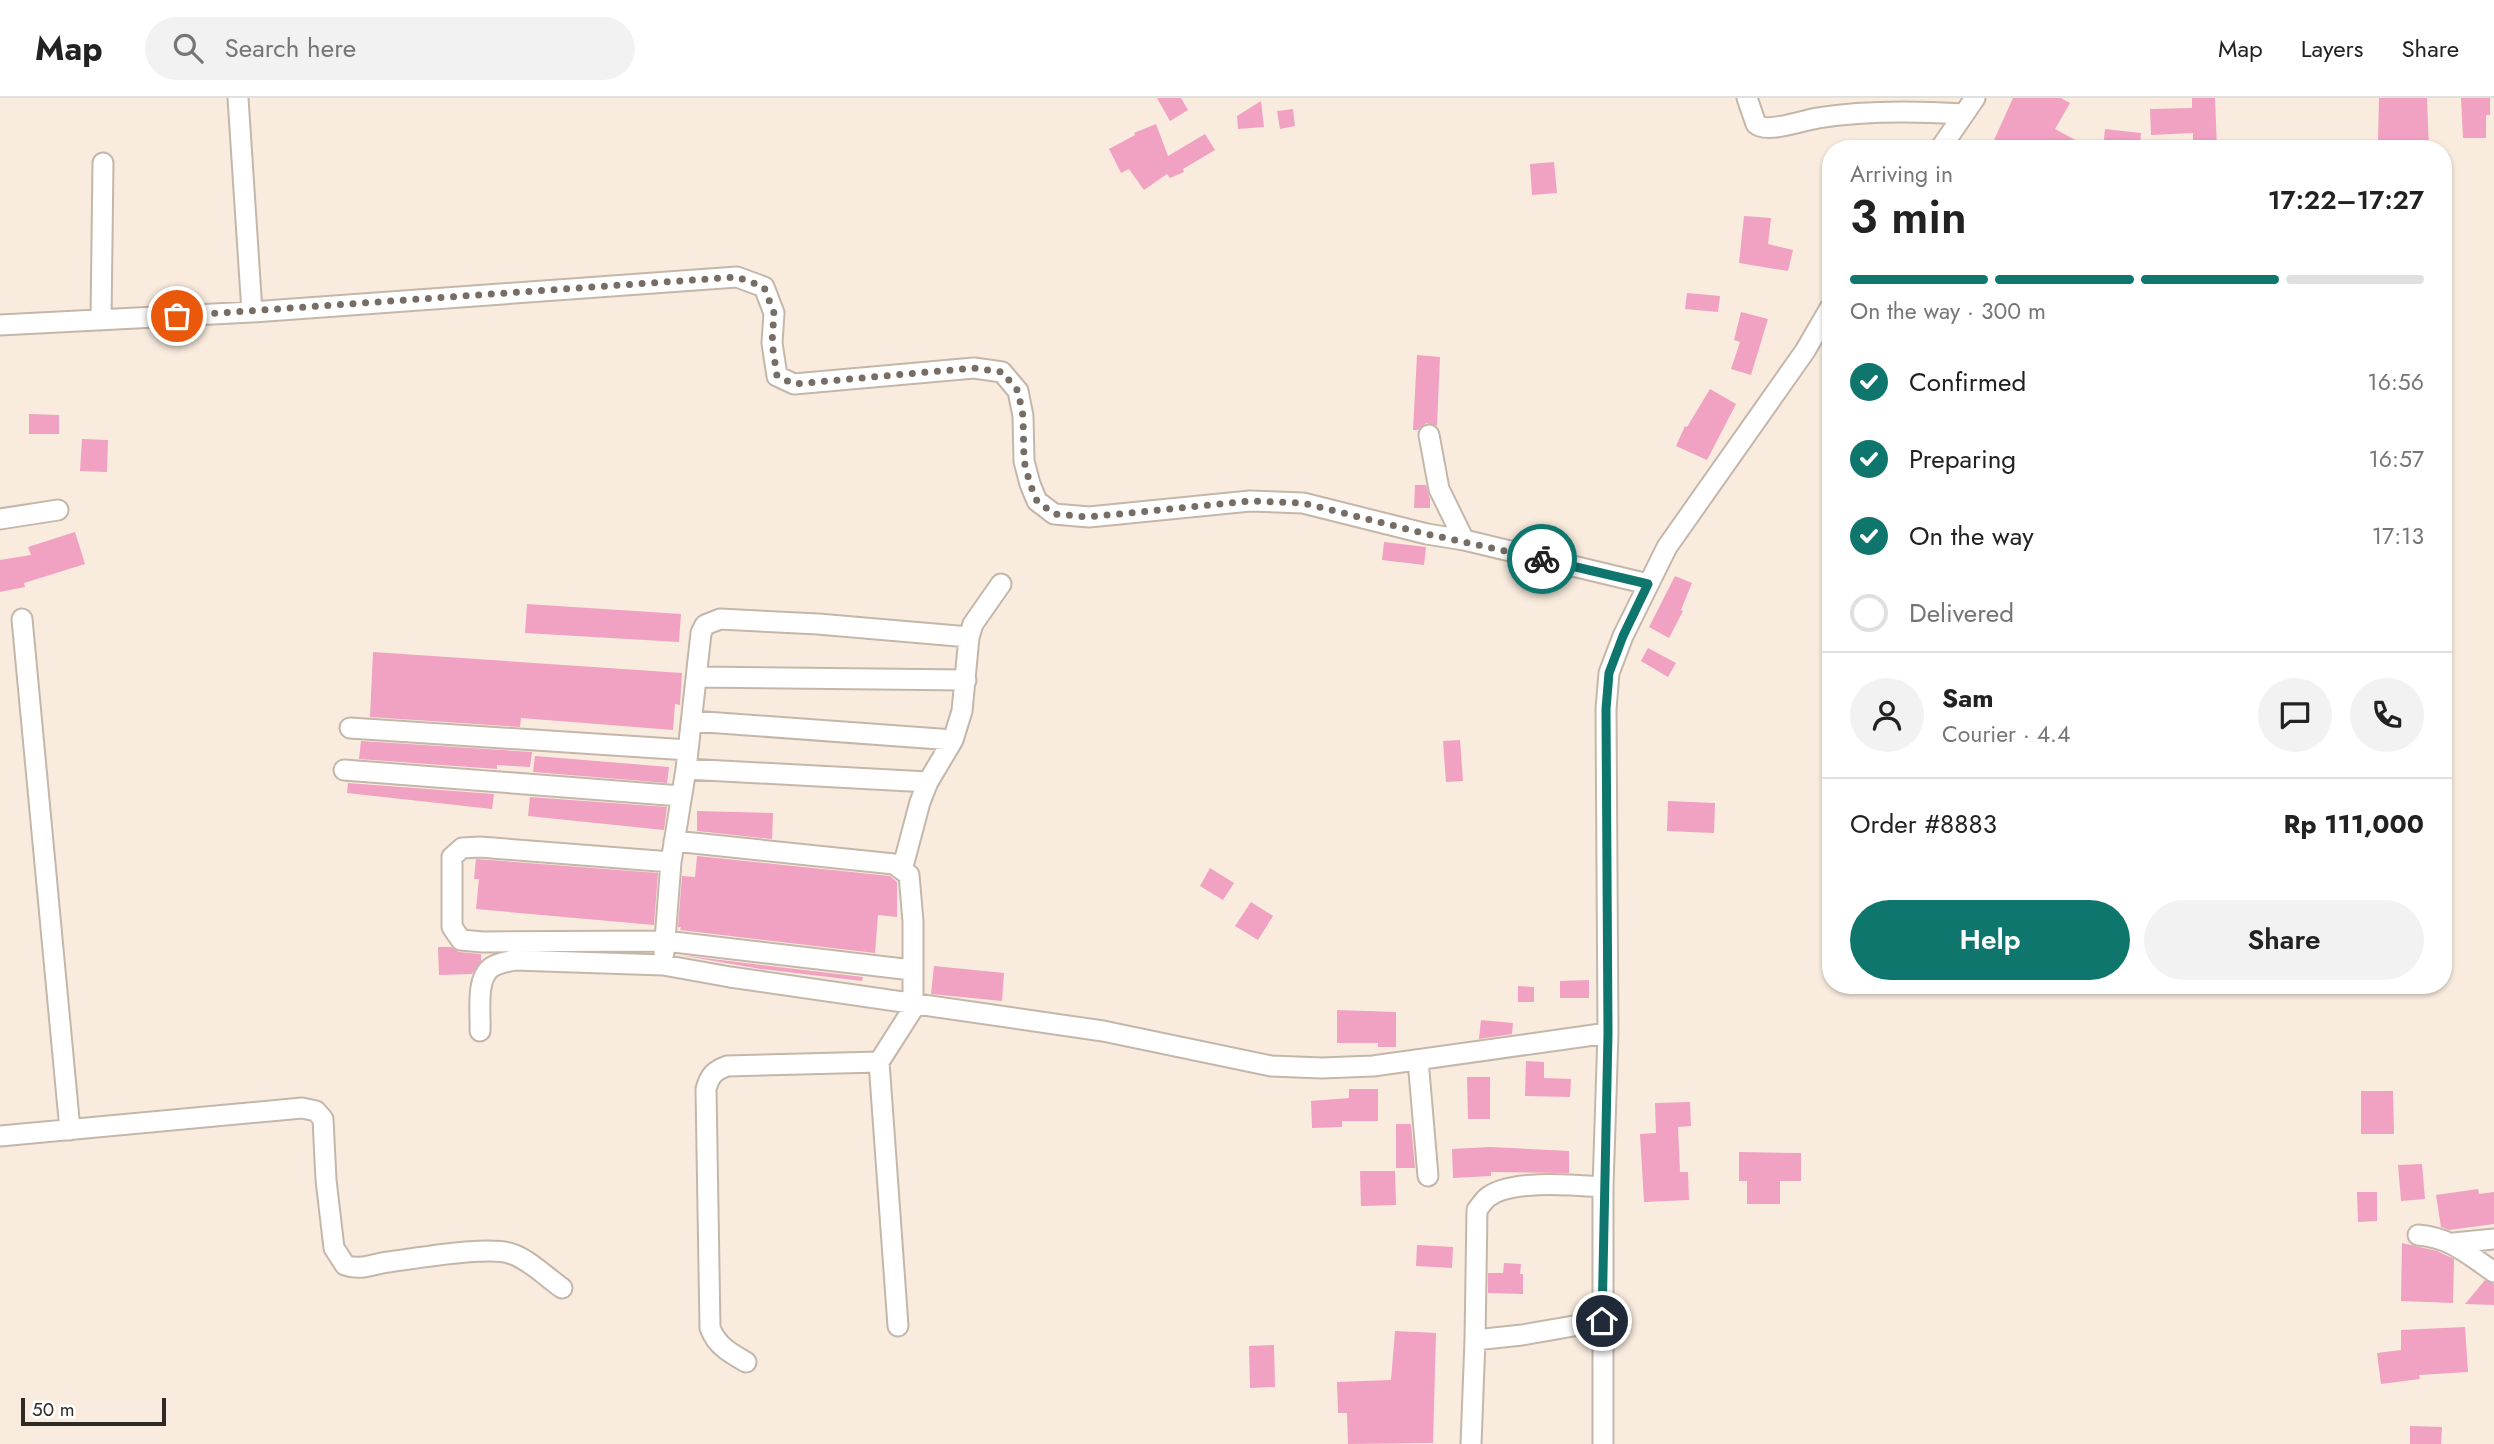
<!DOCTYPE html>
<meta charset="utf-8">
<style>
body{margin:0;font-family:Jost,sans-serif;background:#f2f2f2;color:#222;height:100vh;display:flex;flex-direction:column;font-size:26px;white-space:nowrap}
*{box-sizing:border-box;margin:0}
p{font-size:23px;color:#767676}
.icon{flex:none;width:38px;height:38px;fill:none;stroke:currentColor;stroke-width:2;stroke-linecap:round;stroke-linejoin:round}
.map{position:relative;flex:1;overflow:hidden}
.drawer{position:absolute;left:1822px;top:42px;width:630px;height:854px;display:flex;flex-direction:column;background:#fff;border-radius:28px;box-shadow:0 2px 5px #0004}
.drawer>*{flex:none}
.scale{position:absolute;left:21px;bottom:18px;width:145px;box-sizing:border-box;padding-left:7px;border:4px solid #2f2a25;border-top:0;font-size:19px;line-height:24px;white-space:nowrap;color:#2f2a25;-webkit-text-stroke:5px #fff;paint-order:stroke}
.pin{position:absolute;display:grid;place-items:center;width:60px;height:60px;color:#fff;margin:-30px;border:4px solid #fff;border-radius:50%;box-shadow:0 2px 7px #0007}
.courier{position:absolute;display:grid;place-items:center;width:70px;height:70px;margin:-35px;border:5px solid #0f766e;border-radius:50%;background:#fff;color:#222;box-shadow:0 2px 9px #0007}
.summary em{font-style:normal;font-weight:600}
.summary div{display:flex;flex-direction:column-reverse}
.summary{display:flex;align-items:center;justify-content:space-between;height:119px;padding:0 28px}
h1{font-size:46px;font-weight:600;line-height:52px}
.bar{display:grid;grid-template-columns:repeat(4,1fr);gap:10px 7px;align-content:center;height:84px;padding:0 28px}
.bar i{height:9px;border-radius:5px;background:#e0e0e0}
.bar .current{background:#0f766e}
.bar p{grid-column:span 4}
.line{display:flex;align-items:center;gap:18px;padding:0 28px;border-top:2px solid #e0e0e0}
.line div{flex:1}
.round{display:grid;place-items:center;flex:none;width:74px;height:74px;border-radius:37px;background:#f2f2f2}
ol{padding:0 28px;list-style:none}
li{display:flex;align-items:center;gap:21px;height:77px}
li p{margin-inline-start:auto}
li .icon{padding:7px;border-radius:50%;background:#0f766e;color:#fff;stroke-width:4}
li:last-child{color:#767676}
li i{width:38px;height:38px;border:4px solid #e0e0e0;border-radius:50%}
.button{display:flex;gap:14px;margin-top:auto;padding:14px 28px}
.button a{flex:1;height:80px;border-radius:42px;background:#0f766e;color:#fff;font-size:28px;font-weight:600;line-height:80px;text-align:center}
.button a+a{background:#f2f2f2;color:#222}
header{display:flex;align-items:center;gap:42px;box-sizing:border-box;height:98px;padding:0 35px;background:#fff;border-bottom:2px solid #e0e0e0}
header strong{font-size:33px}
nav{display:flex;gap:38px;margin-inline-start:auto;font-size:24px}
.search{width:490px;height:63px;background:#f2f2f2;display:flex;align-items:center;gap:18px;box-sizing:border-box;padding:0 24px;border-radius:38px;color:#767676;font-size:26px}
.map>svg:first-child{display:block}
</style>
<header>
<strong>Map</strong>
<div class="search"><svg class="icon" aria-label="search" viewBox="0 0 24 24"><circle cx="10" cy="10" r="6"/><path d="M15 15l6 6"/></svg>Search here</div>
<nav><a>Map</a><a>Layers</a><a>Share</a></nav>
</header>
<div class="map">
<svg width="2494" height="1346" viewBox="0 0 2494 1346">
<rect width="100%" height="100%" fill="#f9ecde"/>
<path fill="#f1a1c1" d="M1157,0H1181L1188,12L1170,23Z
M2013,0H2061L2070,5L2055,31L2092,51H1990Z
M2192,0H2215L2217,51H2193V35L2151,37L2150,11L2192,10Z
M2379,0H2427L2429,51H2413V45L2378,44Z
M2461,0H2490V17H2486V40H2463Z
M1261,3L1264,29L1238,31L1237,18Z
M1293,11L1295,28L1280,31L1277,13Z
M1156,26L1168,58L1205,36L1215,52L1183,71L1184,74L1170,80L1167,76L1144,92L1129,71L1121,75L1109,51L1135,37L1134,35Z
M2105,31L2141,35L2140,51H2103Z
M1554,64L1557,95L1532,97L1530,66Z
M1744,118L1771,120L1768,146L1793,152L1788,173L1739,165Z
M1687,195L1720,198L1718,214L1685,211Z
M1741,214L1768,221L1751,277L1731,271L1740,244L1734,242Z
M1417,257L1440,259L1437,328L1426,325L1418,332H1413Z
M1710,291L1736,306L1707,362L1676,348L1685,328L1687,329Z
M29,316L59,317V336H29Z
M82,341L108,342L107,374L80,373Z
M1415,387H1426L1430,401V410H1414Z
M75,434L85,466L24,485L25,489L0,494V462L31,457L28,449Z
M1384,444L1426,449L1424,467L1382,462Z
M1675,478L1692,485L1681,512L1683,513L1669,540L1649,529Z
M527,506L681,516L679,544L525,535Z
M1648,550L1676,565L1668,579L1641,563Z
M373,554L682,575L680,607L675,606L673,632L521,620L520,629L370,619Z
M1460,642L1463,683L1446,684L1443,643Z
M361,643L532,654L530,669L497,667V671L359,661Z
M535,658L669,669L667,685L533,674Z
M348,685L494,696L492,711L347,695Z
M530,699L667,709L664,732L528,718Z
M1668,703L1715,705L1714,735L1667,733Z
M697,713L773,715L772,741L697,733Z
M697,758L890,778L897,784V819L878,817L875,855L680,832L681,829H678L682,778L695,779Z
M476,761L658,775L654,827L476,811L479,781H474Z
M1210,770L1234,785L1223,802L1200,788Z
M1251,804L1273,818L1258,842L1235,828Z
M438,849H451L459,854L481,856V863L472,876L439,877Z
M679,857L863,879L862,883L761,871Z
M934,868L1004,875L1002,903L931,896Z
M1589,882V900H1560V883Z
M1518,888L1534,889V904H1518Z
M1337,912L1396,914V949H1378V945H1337Z
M1481,922L1513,925L1512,936L1479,941Z
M1526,963L1544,964V980L1571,981L1570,999L1525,998Z
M1467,979H1490V1021H1468Z
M1349,991H1378V1023H1342V1029L1312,1030L1311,1003L1349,1000Z
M2361,993H2393L2394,1036H2361Z
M1690,1004L1691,1028L1678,1029L1680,1074H1688L1689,1102L1644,1104L1640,1036L1656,1035L1655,1005Z
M1396,1026H1411L1415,1070H1396Z
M1490,1049L1569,1053V1075L1491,1074V1078L1453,1080L1452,1051Z
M1739,1054L1801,1055V1083H1780V1106H1747V1083H1739Z
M2422,1066L2425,1101L2401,1103L2398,1067Z
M1360,1073H1395L1396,1107L1361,1108Z
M2478,1091L2479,1096L2494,1094V1126L2449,1132L2441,1129L2436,1097Z
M2357,1094H2377V1123L2358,1124Z
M2402,1145L2437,1153L2454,1161L2453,1205L2401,1203Z
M1417,1147L1453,1149L1452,1170L1416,1168Z
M1504,1165L1521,1166L1520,1176H1523V1196L1488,1195V1175H1503Z
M2485,1182L2494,1186V1207L2465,1206Z
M2465,1229L2468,1274L2419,1277L2420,1281L2381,1286L2377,1255L2401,1252V1232Z
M1395,1233L1436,1235L1433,1345L1348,1346L1347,1315H1338L1337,1284L1391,1282Z
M1274,1247L1275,1289L1250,1290L1249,1248Z
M2410,1328L2442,1329L2441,1346H2410Z"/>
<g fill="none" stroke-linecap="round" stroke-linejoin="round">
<defs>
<path id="minor" d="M238,0L252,214
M1747,0L1756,26C1767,36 1803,22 1818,20C1865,12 1917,13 1964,16
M1940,51L1975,0
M101,222L103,65
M0,227L252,214L737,179L764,189L774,215L772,245L777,278L794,286L974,270L1002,274L1018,293L1023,318L1024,363L1030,386L1037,403L1054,416L1089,419L1250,403L1303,405L1427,436L1464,442L1648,486
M1429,337L1439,391L1464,442
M0,421L58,412
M22,521L70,1032
M697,579L966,582
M692,623L953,642
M350,630L688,652
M686,671L928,684
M344,672L681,698
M674,743L894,766L909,777L913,823V899L916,906L879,964L727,968C714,973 710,977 706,991L710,1230C717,1248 730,1255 746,1264
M671,764L480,749L462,750L452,759V829L461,842L483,844L665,843L912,872
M902,772L920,704L928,684L953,642L962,613L969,539L973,526L1001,486
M664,855L671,764L686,671L701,535L705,527L720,521L818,526L969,539
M480,933C481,916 475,880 492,869C498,865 507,864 514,862L663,867L730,879L1103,933L1271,968L1322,970L1373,968L1608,935
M1418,962L1428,1078
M879,964L898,1228
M0,1038L302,1010L316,1013L323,1021L326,1082L334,1150L345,1167C360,1173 373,1166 388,1164C414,1161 490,1147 512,1156C530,1162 546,1179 562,1190
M2418,1137C2452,1140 2467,1156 2494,1174
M2454,1145L2494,1141
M1602,1223L1522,1237L1475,1242L1477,1112C1480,1108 1484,1102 1488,1099C1512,1081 1574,1087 1603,1089
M1471,1346L1475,1242
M1603,1346V1089L1608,935L1606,611L1609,575L1623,538L1667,449L1805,253L1830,210"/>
</defs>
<use href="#minor" stroke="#c4b7aa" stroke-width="23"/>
<use href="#minor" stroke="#fff" stroke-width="19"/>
</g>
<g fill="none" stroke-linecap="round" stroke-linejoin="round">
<path stroke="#766e66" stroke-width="7" stroke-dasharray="0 12.6" d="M177,218L737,179L764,189L774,215L772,245L777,278L794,286L974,270L1002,274L1018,293L1023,318L1024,363L1030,386L1037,403L1054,416L1088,419L1250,403L1303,405L1427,436L1542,461"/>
<path stroke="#0f766e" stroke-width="9" d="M1542,461L1648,486L1623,538L1609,575L1606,611L1608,935L1602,1223"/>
</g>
</svg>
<div class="scale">50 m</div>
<div class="pin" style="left:177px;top:218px;background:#ea580c"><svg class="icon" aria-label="bag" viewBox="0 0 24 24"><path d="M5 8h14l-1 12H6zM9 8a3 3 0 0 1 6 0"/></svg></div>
<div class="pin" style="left:1602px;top:1223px;background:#1f2937"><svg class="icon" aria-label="home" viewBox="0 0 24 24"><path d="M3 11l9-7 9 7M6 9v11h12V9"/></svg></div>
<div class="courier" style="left:1542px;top:461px"><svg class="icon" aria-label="bike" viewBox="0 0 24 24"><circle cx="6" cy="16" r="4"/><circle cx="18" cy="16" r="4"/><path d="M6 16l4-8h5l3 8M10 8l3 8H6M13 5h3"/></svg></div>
<section class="drawer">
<div class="summary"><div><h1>3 min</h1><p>Arriving in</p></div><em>17:22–17:27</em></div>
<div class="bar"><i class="current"></i><i class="current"></i><i class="current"></i><i></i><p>On the way · 300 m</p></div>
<ol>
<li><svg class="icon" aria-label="check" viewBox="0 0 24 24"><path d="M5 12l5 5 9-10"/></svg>Confirmed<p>16:56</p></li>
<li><svg class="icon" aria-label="check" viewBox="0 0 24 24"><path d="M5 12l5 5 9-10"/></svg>Preparing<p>16:57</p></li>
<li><svg class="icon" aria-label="check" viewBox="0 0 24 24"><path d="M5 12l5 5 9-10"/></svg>On the way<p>17:13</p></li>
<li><i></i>Delivered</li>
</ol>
<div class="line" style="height:126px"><a class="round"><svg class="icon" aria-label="person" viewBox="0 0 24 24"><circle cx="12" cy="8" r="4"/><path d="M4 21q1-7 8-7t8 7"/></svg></a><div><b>Sam</b><p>Courier · 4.4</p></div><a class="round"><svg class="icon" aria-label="chat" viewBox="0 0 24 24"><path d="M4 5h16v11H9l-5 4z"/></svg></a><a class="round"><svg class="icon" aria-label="phone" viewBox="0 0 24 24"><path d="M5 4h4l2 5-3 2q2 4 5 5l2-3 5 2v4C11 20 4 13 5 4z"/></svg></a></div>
<div class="line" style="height:91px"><div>Order #8883</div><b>Rp 111,000</b></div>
<div class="button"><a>Help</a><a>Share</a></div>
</section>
</div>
